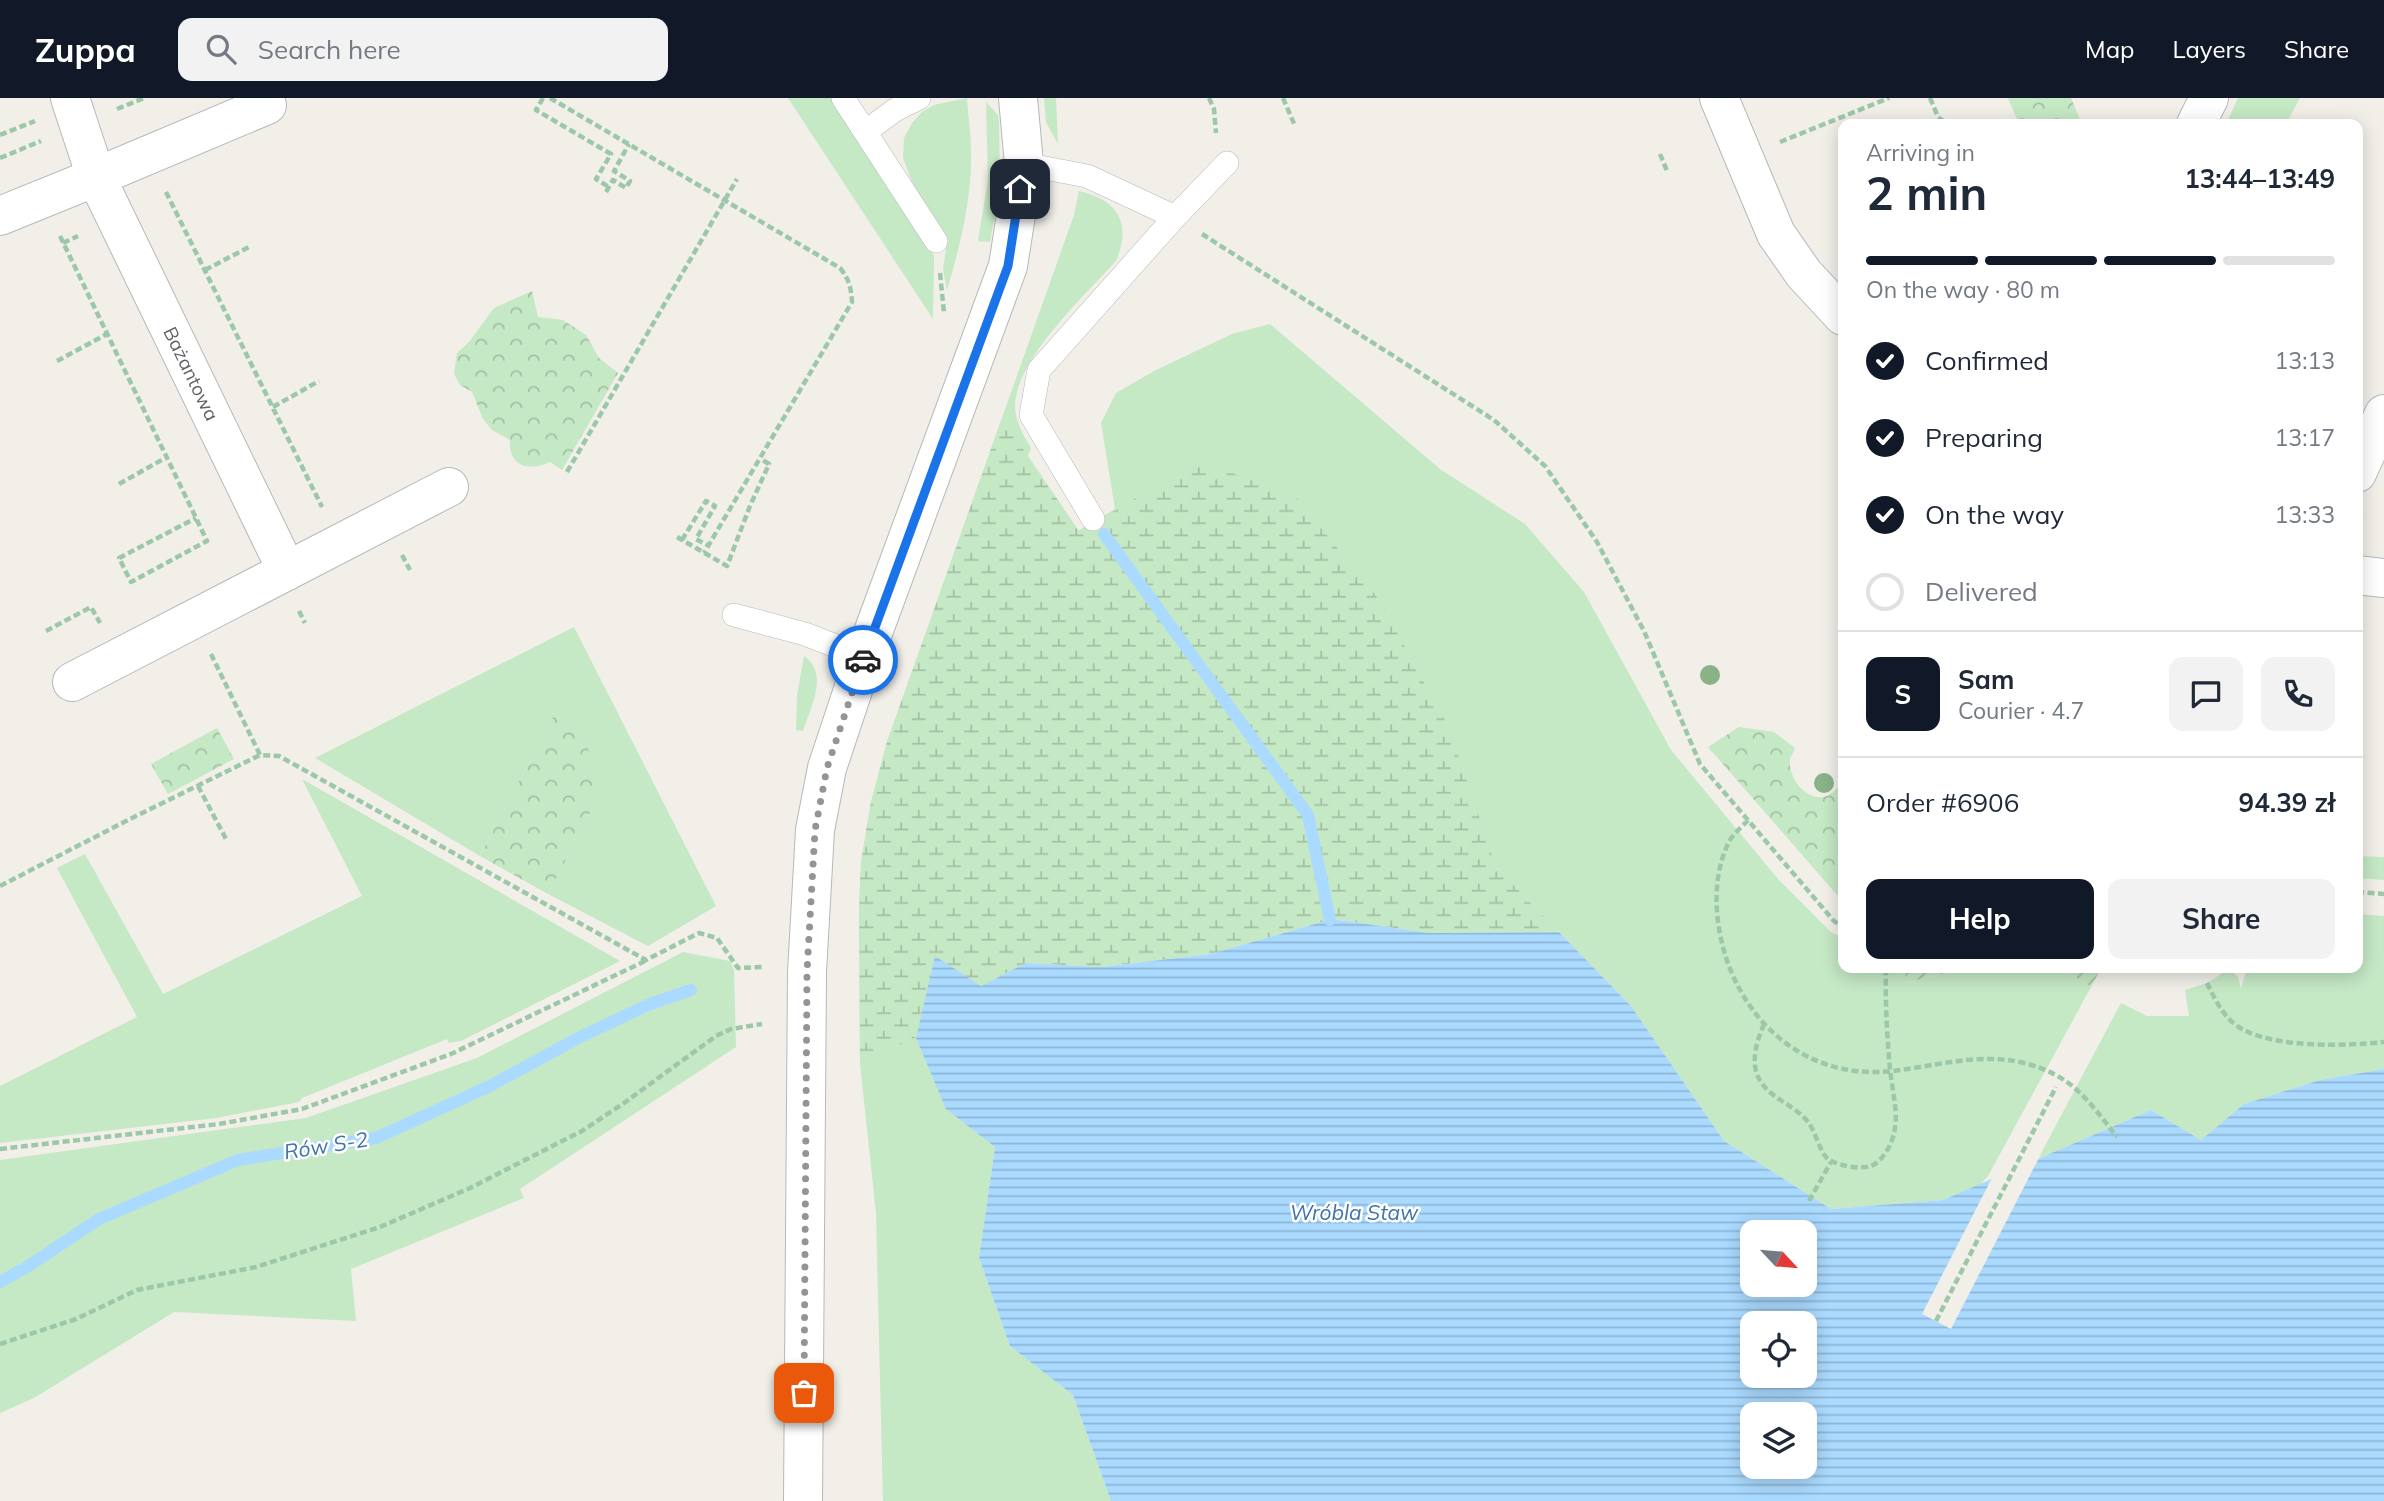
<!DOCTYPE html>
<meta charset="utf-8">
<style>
body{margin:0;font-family:Mulish,sans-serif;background:#f2f2f3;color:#1f2937;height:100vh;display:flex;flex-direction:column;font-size:26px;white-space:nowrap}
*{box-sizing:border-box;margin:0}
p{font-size:23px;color:#747a83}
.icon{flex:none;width:38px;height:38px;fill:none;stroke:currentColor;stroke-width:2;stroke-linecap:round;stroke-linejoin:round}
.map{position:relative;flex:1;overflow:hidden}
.drawer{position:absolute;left:1838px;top:21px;width:525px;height:854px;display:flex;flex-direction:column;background:#fff;border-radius:14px;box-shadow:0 4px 18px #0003}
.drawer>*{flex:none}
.needle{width:46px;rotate:116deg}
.fabs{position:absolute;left:1740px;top:1122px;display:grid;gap:14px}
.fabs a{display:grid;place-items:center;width:77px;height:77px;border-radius:14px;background:#fff;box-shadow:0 4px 18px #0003;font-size:35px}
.pin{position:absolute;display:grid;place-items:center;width:60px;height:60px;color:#fff;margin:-30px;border-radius:14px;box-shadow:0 4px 10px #0006}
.courier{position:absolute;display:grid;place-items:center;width:70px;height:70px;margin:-35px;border:5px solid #1a73e8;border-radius:50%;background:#fff;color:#222;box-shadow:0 2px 9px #0007}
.head em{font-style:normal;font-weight:700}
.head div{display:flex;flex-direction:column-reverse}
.head{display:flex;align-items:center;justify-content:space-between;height:119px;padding:0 28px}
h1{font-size:46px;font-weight:700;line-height:52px}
.bar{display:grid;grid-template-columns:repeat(4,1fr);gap:10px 7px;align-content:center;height:84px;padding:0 28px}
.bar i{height:9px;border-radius:5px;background:#e0e1e3}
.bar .current{background:#111827}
.bar p{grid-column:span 4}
.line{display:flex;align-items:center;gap:18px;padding:0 28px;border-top:2px solid #e0e1e3}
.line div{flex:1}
.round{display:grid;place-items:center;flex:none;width:74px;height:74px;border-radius:14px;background:#f2f2f3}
ol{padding:0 28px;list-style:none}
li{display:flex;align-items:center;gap:21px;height:77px}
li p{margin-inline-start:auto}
li .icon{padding:7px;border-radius:50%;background:#111827;color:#fff;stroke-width:4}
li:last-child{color:#747a83}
li i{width:38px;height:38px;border:4px solid #e0e1e3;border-radius:50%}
.primary-button{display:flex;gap:14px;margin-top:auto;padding:14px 28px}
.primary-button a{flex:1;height:80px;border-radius:14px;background:#111827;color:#fff;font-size:28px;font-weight:700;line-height:80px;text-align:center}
.primary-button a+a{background:#f2f2f3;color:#1f2937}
header{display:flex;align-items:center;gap:42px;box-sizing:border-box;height:98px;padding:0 35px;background:#111827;color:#fff}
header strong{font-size:33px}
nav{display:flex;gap:38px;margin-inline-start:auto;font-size:24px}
.search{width:490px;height:63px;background:#f2f2f3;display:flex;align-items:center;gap:18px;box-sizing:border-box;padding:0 24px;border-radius:14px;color:#747a83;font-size:26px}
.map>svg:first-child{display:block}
</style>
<header>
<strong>Zuppa</strong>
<div class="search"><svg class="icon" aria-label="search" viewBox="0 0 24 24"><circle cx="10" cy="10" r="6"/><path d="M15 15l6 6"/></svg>Search here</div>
<nav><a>Map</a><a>Layers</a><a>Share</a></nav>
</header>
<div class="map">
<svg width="2384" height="1403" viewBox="0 0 2384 1403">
<defs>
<pattern id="forest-crowns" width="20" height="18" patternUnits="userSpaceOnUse" patternTransform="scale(1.75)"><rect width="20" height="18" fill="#c5e8c5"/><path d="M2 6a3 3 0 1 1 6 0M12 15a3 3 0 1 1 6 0" fill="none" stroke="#a3c0a4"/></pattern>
<pattern id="wetland-marsh" width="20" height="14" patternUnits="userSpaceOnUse" patternTransform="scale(1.75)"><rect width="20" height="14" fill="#c5e8c5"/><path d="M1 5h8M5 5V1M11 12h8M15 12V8" fill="none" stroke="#a3c0a4"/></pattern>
<pattern id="garden-furrows" width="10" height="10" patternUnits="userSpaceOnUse" patternTransform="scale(1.75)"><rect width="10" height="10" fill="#c5e8c5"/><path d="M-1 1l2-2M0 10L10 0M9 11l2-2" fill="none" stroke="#a3c0a4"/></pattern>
<pattern id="water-rules" width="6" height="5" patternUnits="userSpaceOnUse" patternTransform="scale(1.75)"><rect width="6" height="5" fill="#aadaff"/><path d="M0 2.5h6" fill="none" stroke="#8eb4d2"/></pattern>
</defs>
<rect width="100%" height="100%" fill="#f1efe8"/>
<path fill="#c5e8c5" d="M788,0H833L934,158L933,221Z
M967,0C968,18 971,36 971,54C972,101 960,148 947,192L943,171L947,145L912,84L903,60L904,40L912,25L922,14L934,7Z
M1044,0H1056L1058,46L1046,24Z
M2238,0H2300L2286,26H2226Z
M986,4L998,17L999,23L1000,87L990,144L978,143L988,82Z
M1079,93C1118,102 1132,125 1116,163C1085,197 1024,254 1016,299C1012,318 1022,335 1031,350L1028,358L1078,433L1115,411L1101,325L1116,295L1156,272L1232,236L1270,226L1440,371L1525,426L1584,494L1671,652L1778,781L1831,834L1843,840V870H1906V885L1965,870H2060L2091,889L1988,1078L1979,1088L1943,1102L1831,1111L1724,1043L1631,908L1496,769L1262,742L981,888L946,1010L995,1049L979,1160L1010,1248L1073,1297L1111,1403H883L876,1116L860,965L859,812L861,764L871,704L887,644L1074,117Z
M574,529L716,808L648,848L548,796L605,686L553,619L480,758L315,660Z
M804,558C830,576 810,610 803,633L796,632L797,598Z
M302,681L620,863L461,943L449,945L447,941L302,1000L299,1004L216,1020L0,1045V988L137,919L57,770L85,756L163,896L362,798Z
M2357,758L2384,759V782L2357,780Z
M2357,816L2384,818V971L2320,982L2244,1006L2201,1042L2151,1012L2038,1061L2121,905L2147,918H2189L2185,892L2207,885L2229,871L2238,879L2241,890L2247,870H2357Z
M683,854L730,863L734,872L736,949L520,1091L524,1100L351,1171L356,1223L174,1214L34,1300L0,1315V1062L306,1020L477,960Z"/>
<path fill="url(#forest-crowns)" d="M2008,0H2071L2082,26H2019Z
M532,193L538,219L563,222L586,237L599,260L618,275L562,372L550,364C530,374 508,369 510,342L492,332L483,321L472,294L460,287L454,276L457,255L469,244L494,210Z
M553,619L575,624L605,686L548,796L480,758Z
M1739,629L1774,634L1795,650C1795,651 1791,659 1790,660C1787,680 1808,707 1829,697C1834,694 1839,688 1843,685V796L1837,797L1708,649Z
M217,630L234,661L168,696L151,666Z"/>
<path fill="url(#wetland-marsh)" d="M1002,320L1079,433L1200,363L1296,399L1380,503L1450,632L1496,769L1559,834L1429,835L1332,821L1211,856L1101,869L1026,865L981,888L935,859L915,940L860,965L859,812L861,764L871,704L887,644Z"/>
<path fill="url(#garden-furrows)" d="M1906,870H1965L1905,885Z
M2060,870H2101L2091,889Z"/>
<path fill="url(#water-rules)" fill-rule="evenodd" d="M1332,821L1429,835L1559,834L1631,908L1724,1043L1831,1111L1943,1102L2151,1012L2201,1042L2244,1006L2320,982L2384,971V1403H1111L1073,1297L1010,1248L979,1160L995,1049L946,1011L916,940L935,858L981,888L1026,865L1101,869L1211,856ZM1752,1134H1804V1186H1752ZM1752,1225H1804V1278H1752ZM1752,1316H1804V1368H1752Z"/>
<path fill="#f1efe8" d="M2041,1056L1951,1231L1922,1216L1993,1078Z"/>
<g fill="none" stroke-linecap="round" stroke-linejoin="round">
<path stroke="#aadaff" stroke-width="12" d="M1104,436L1308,717L1330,822
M0,1184L27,1169L99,1121L238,1062L376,1040L490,988L580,939L650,906L691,892"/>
<defs>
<path id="service" d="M843,0L936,143
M865,34L895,12L919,0
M1024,66L1087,78L1175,119
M1093,421L1031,317L1039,272L1175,119L1227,65
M734,517L805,536L864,559"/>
<g id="minor">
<path d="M1719,0L1776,136L1804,176L1843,218"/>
<path id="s1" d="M267,7L96,79L287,473"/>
<path d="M2196,26L2209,0"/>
<path d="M0,118L96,79L70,0"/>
<path d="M2357,375L2384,316"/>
<path d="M2357,477L2384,480"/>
<path d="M72,584L449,389"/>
</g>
<path id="tertiary" d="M803,1403L807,874L815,732L827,670L864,559L1008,168L1024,66L1018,0"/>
</defs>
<use href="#service" stroke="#b5b8bc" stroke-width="24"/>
<use href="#minor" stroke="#b5b8bc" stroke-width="40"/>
<use href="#tertiary" stroke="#b5b8bc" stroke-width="40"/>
<path stroke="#9cc7a9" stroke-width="4.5" stroke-dasharray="7 3.5" stroke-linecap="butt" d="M543,0L536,12L611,56L596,81L609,89
M550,0L840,170C849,181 851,189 852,204L704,455
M1209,0L1214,11L1216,35
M1283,0L1295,28
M1930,0L1938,19L1947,26
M117,11L144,0
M0,37L35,23
M1780,44L1889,0
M1660,56L1667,73
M0,60L41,43
M166,94L322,409
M606,94L613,82L626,90L630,83L614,73L629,46
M1202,136L1494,322L1545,368L1597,444L1644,533L1700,666L1834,823L1843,829
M60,138L196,420L207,443L131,484L119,460L196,420
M63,145L78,138
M205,172L251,148
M940,175L944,215
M57,263L107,236
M273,309L319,283
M567,374L737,81
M119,386L167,359
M2357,420L2363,421
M677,439L727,468L750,408L769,366L761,361
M682,442L706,403L715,408L696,441L709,448
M402,457L410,472
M299,513L305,525
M46,533L91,509L100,525
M211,556L260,657L279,658L646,862L699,835L717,840L738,870L762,869
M198,688L226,741
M1748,722C1742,729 1734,735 1730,742C1714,772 1714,809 1721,841C1739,923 1806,983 1893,973C1936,968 1980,954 2024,965C2072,977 2088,1002 2117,1039
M0,788L130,721L260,657
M2357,794L2384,796
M2207,885C2215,902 2226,924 2244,932C2278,950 2346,948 2384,944
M1764,926C1758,941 1752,957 1756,973C1763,999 1792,1004 1808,1024C1816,1034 1820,1055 1828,1061C1838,1068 1864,1073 1875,1066C1884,1060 1892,1046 1894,1035C1899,1014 1892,993 1890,971C1887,938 1885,904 1886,870
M0,1051L219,1026L302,1011L451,956L645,863
M1809,1103L1831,1064
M1936,1223L2056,989
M0,1246L76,1221L137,1192L256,1169L380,1129L470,1090L582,1033L624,1005L716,938L731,931L762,926"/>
<use href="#service" stroke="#fff" stroke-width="23"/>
<use href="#minor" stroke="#fff" stroke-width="38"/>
<use href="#tertiary" stroke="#fff" stroke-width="38"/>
</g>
<g fill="#89b387">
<circle cx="1710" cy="577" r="10"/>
<circle cx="1824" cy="685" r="10"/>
</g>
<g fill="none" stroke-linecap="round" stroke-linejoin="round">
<path stroke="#929495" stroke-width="7" stroke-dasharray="0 12.6" d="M804,1295L807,874L815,732L827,670L863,562"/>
<path stroke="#1a73e8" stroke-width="9" d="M863,562L1008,168L1020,91"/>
</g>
<g text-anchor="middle" stroke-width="5" stroke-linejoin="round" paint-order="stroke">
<g font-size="19" fill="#5f6368" stroke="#fff">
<text dy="7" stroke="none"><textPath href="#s1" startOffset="404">Bażantowa</textPath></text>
</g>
<g font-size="21" font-style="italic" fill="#4174aa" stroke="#fff">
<text transform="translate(326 1048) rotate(-9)" y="7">Rów S-2</text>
<text x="1354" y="1122">Wróbla Staw</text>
</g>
</g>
</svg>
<div class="fabs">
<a><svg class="needle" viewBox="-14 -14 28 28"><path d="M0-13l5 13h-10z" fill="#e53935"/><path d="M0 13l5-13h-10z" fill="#747a83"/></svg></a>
<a><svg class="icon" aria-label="locate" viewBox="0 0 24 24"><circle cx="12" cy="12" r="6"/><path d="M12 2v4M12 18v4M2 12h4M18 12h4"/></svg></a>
<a><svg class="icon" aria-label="layers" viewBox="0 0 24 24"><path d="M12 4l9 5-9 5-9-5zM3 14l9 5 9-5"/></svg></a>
</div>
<div class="pin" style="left:804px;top:1295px;background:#ea580c"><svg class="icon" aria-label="bag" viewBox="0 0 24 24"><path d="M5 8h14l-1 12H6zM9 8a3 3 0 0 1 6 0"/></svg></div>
<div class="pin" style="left:1020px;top:91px;background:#1f2937"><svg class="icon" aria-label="home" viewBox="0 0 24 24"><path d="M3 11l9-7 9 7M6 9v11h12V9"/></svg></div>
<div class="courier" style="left:863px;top:562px"><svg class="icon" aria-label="car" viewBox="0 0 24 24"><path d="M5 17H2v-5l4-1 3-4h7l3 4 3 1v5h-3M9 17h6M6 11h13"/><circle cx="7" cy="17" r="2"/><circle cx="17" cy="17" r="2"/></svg></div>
<section class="drawer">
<div class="head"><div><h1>2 min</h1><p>Arriving in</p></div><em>13:44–13:49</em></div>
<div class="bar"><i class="current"></i><i class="current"></i><i class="current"></i><i></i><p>On the way · 80 m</p></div>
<ol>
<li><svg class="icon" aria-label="check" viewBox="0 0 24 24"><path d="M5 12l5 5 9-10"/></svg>Confirmed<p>13:13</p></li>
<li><svg class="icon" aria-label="check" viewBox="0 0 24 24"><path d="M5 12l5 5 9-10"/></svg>Preparing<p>13:17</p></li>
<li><svg class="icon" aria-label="check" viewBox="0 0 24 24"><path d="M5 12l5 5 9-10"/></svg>On the way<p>13:33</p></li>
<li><i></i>Delivered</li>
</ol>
<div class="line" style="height:126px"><b class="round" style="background:#111827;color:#fff">S</b><div><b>Sam</b><p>Courier · 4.7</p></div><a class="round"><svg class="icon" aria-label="chat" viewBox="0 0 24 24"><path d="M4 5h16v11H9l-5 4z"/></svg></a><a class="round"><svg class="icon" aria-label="phone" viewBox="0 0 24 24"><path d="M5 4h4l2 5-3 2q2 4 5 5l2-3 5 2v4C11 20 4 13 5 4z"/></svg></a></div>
<div class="line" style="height:91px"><div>Order #6906</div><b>94.39 zł</b></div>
<div class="primary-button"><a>Help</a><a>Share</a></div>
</section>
</div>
